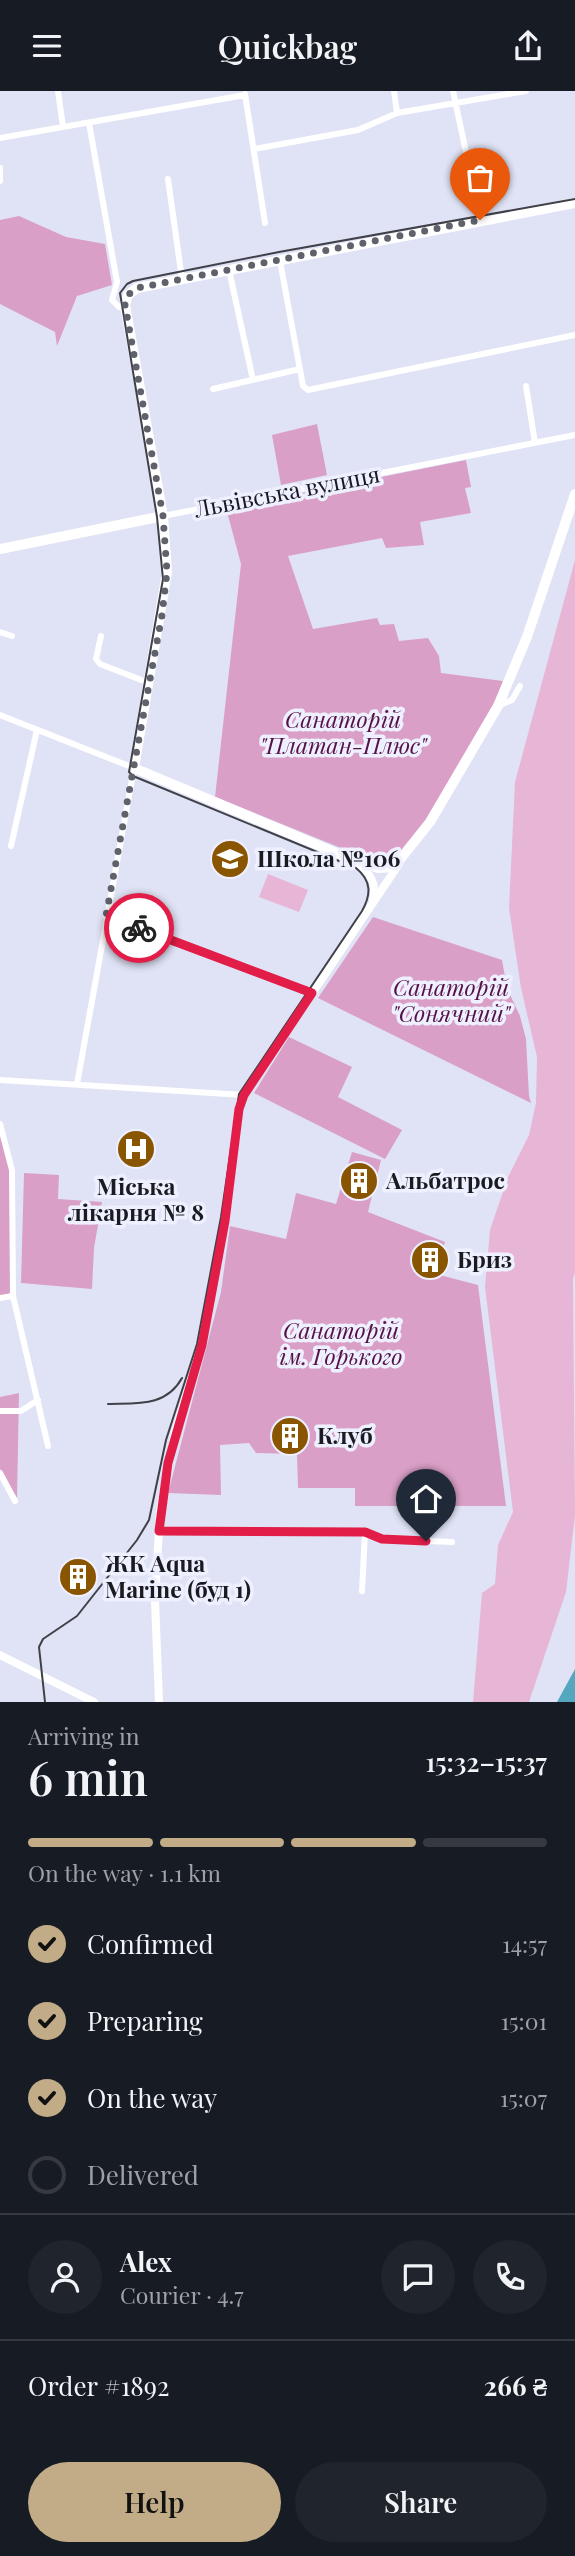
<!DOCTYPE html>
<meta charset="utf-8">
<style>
body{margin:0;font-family:"Playfair Display",serif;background:#20242c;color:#f1f3f6;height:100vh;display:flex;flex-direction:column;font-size:26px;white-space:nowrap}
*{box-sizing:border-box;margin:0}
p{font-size:23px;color:#9ea1a6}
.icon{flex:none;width:38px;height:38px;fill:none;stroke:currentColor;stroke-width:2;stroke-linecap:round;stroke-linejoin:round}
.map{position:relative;height:1611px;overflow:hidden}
.sheet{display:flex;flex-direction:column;background:#171b24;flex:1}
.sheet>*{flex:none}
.pin{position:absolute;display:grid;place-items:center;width:60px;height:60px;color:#fff;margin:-72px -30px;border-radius:50% 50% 50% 0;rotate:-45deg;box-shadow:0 0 7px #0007}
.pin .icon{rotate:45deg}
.courier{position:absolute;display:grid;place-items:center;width:70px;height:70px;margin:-35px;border:5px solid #e11d48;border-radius:50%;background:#fff;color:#222;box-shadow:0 2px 9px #0007}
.headline em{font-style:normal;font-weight:600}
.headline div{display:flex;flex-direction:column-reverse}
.headline{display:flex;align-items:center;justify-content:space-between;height:119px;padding:0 28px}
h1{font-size:46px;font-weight:600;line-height:52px}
.bar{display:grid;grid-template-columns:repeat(4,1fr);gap:10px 7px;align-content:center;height:84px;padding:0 28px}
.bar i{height:9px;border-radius:5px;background:#363941}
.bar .current{background:#c2ac87}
.bar p{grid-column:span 4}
.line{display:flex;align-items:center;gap:18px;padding:0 28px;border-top:2px solid #363941}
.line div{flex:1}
.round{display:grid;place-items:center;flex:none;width:74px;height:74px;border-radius:37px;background:#20242c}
ol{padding:0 28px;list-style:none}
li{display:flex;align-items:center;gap:21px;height:77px}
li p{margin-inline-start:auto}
li .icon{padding:7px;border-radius:50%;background:#c2ac87;color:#111;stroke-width:4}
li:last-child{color:#9ea1a6}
li i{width:38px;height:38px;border:4px solid #363941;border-radius:50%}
.action{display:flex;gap:14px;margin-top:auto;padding:14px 28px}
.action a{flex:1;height:80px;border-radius:42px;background:#c2ac87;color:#111;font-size:28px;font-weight:600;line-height:80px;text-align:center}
.action a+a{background:#20242c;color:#f1f3f6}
header{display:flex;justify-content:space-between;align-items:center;height:91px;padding:0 28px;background:#171b24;font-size:32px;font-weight:600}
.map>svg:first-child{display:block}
</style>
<header><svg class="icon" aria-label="menu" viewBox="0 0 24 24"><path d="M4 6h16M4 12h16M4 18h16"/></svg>Quickbag<svg class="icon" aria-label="share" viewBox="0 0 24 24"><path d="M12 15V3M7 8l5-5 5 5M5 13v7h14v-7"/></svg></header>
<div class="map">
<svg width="575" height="1611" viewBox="0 0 575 1611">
<rect width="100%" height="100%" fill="#e0e3f5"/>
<path fill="#e7b5d6" d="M575,469V1181L573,1188L575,1424L566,1501L529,1611H473L482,1502L495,1493L498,1454L513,1421L485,1196L490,1139L508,1086L529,1044L536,1012L537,966L521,897L509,817L515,691Z
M268,783L308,799L299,821L259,806Z"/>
<path fill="#da9fc7" d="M19,125L66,146L105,153L112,194L77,205L57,255L55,241L0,213V129Z
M317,333L327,384L281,394L272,344Z
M466,369L471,396L465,397L471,422L420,431L424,454L386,457L382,447L288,465L313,538L377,527L380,534L394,533L399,550L428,547L439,565L441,582L503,590L501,600L428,726L392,774H383L215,706L241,473L226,417Z
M373,826L502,869L507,897L520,925L526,948L529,1005L531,1012L318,907Z
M289,946L352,976L338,1006L402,1039L385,1068L254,1002Z
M0,1038L10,1080L11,1202L0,1205Z
M352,1061L381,1069L368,1121L445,1151L436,1183L478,1194L506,1415H355V1397H298L297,1363L256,1362L249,1352L220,1354L221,1404L168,1402L221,1201L230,1135L286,1148L296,1102L336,1113Z
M24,1082L59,1084L58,1108L102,1111L94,1157L92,1198L21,1192Z
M19,1302L17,1407L0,1378V1306Z"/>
<path fill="#54a7bf" d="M575,1578V1611H557Z"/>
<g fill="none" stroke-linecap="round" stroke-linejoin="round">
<path stroke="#fff" stroke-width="6" d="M58,0L63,36
M394,0L397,22
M453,0L471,85
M245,3L265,132
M89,32L117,191L112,209L119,216L126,217
M0,47L245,4
M254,58L358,39L397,22L526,0
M0,77V90
M168,88L182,188
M280,170L303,295L308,299L575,244
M229,179L253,289
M526,295L535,352
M213,298L300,278
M163,425L575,344
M0,541L12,545
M101,545L96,568L100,573L149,592
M498,615L512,609L520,595
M0,624L134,677L77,993
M11,755L37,639
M106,825L312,902
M0,989L244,1004
M0,1033L12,1079L13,1205L48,1355
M0,1207L13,1205
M0,1320H21L38,1309
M0,1382L15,1410
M159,1440L365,1441L382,1448L452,1451
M362,1500L365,1441"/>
<path stroke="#fff" stroke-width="8" d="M357,772C370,782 377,792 373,809
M0,1564L94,1611
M159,1611L155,1509L160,1420L175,1341L202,1254L225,1130L239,1018L244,1004L399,773"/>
<path stroke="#fff" stroke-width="10" d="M575,112L137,197L128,204L125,214L163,425L167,481L134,677L353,769L378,777L394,776L430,731L498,615L527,546L575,403
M0,458L163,425"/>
<path stroke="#3f4048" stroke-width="2" d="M108,1313C137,1312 166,1316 182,1287
M45,1611L39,1556L43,1548L77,1525L137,1449L149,1429L166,1349L197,1253L221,1126L239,1003L362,820C371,804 372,790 356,777L133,685L129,681L163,488L157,426L120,202L127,193L133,190L279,161L575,108"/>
</g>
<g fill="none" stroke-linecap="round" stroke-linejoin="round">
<path stroke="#5f616b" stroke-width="7" stroke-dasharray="0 12.6" d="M139,837L106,825L162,524L167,481L163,425L125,214L128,204L137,197L480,129"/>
<path stroke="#e11d48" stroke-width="9" d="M139,837L312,902L244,1004L239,1018L225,1130L202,1254L168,1372L159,1440L365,1441L382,1448L426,1450"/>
</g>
<defs>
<symbol id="school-disc" viewBox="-11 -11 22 22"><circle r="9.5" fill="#895500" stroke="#eef0ff"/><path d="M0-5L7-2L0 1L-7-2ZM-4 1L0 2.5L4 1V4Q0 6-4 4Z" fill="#fff"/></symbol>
<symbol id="hospital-disc" viewBox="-11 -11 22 22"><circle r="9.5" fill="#895500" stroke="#eef0ff"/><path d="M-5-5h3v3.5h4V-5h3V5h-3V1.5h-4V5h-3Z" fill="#fff"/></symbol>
<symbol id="building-disc" viewBox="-11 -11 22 22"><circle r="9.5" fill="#895500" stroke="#eef0ff"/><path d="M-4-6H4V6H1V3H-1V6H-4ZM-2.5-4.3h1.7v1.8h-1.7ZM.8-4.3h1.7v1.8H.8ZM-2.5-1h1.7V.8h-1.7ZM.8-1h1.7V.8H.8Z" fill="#fff"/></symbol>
</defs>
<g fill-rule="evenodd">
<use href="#school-disc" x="208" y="746" width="44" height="44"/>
<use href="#hospital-disc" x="114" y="1036" width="44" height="44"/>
<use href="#building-disc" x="337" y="1068" width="44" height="44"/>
<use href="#building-disc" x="408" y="1147" width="44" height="44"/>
<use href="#building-disc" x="268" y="1323" width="44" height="44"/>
<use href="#building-disc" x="56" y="1464" width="44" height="44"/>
</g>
<g text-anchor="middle" stroke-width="7" stroke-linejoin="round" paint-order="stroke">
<g font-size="23" fill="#1a1b21" stroke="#eef0ff">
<text transform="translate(287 401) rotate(-11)" y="8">Львівська вулиця</text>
</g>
<g font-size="23" font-style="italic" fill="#561146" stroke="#eef0ff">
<text x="343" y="637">Санаторій<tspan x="343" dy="26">"Платан-Плюс"</tspan></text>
<text x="451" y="905">Санаторій<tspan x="451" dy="26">"Сонячний"</tspan></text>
<text x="341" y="1248">Cанаторій<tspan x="341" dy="26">ім. Горького</tspan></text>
</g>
<g font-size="23" font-weight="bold" fill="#1a1b21" stroke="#eef0ff" text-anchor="start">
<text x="257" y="776">Школа №106</text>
<text x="386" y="1098">Альбатрос</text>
<text x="136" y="1104" text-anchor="middle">Міська<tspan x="136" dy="26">лікарня № 8</tspan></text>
<text x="457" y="1177">Бриз</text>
<text x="317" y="1353">Клуб</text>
<text x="105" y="1481">ЖК Aqua<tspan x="105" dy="26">Marine (буд 1)</tspan></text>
</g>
</g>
</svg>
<div class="pin" style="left:480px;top:129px;background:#ea580c"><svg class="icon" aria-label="bag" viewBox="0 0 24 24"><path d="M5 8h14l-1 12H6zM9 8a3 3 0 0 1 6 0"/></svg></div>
<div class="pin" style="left:426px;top:1450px;background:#1f2937"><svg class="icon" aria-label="home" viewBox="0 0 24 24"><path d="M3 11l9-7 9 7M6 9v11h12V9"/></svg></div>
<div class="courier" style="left:139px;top:837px"><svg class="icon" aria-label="bike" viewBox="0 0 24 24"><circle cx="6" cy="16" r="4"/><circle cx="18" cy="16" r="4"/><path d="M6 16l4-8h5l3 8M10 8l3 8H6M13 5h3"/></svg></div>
</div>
<section class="sheet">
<div class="headline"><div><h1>6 min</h1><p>Arriving in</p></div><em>15:32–15:37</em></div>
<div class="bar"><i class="current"></i><i class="current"></i><i class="current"></i><i></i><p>On the way · 1.1 km</p></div>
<ol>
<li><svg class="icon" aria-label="check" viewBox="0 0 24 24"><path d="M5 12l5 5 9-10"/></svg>Confirmed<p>14:57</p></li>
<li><svg class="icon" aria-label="check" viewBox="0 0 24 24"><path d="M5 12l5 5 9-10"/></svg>Preparing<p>15:01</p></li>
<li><svg class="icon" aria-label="check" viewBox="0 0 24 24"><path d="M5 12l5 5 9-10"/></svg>On the way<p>15:07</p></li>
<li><i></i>Delivered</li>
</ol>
<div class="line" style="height:126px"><a class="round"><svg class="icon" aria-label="person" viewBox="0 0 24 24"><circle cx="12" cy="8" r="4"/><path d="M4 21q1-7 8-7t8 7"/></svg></a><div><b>Alex</b><p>Courier · 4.7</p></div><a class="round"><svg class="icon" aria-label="chat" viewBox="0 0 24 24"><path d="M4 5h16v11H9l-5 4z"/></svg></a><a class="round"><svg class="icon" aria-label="phone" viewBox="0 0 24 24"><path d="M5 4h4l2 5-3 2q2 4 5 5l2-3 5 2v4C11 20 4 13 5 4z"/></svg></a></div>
<div class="line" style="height:91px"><div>Order #1892</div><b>266 ₴</b></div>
<div class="action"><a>Help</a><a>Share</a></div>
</section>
